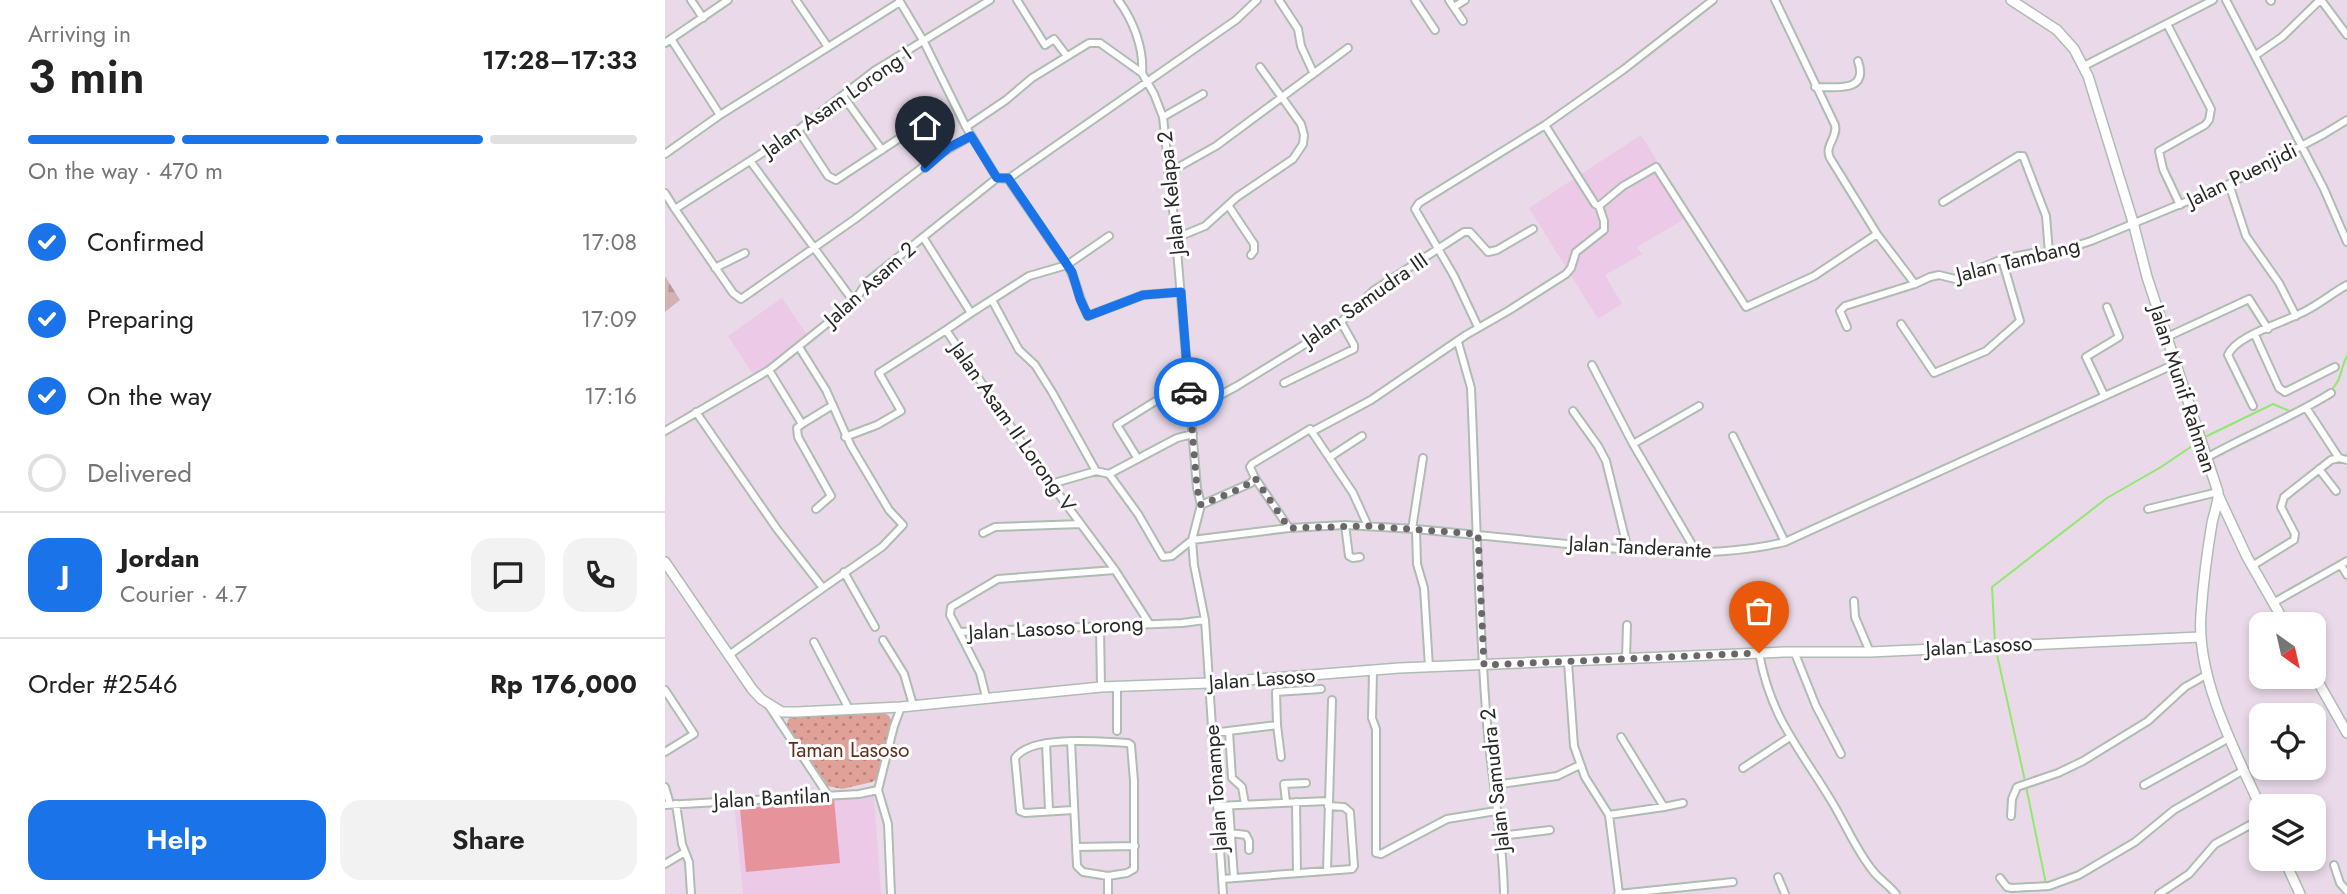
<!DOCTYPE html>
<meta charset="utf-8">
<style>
body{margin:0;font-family:Jost,sans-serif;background:#f2f2f2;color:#222;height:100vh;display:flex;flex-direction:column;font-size:26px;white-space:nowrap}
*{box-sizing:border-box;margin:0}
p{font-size:23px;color:#767676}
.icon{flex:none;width:38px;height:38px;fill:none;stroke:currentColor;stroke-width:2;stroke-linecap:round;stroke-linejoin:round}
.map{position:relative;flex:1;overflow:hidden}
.drawer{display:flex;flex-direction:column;background:#fff;width:665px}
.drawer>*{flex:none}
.needle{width:46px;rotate:146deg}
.controls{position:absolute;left:1584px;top:612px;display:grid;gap:14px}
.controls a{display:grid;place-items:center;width:77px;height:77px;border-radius:14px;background:#fff;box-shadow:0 4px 10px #0003;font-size:35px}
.pin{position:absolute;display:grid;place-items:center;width:60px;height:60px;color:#fff;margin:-72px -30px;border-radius:50% 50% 50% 0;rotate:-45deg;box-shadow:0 0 7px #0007}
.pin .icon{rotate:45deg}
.courier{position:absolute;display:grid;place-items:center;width:70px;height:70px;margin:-35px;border:5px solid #1a73e8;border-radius:50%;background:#fff;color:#222;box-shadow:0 2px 9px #0007}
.headline em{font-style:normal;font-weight:600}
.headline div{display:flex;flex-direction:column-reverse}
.headline{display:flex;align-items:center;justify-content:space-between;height:119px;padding:0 28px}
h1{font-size:46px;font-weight:600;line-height:52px}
.bar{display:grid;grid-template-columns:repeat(4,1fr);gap:10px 7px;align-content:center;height:84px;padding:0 28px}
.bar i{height:9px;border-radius:5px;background:#e0e0e0}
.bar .current{background:#1a73e8}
.bar p{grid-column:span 4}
.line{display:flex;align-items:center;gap:18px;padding:0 28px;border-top:2px solid #e0e0e0}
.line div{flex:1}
.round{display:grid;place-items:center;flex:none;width:74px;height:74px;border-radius:21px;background:#f2f2f2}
ol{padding:0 28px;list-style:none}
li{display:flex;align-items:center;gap:21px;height:77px}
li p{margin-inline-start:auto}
li .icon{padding:7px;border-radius:50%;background:#1a73e8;color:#fff;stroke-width:4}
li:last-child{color:#767676}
li i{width:38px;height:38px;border:4px solid #e0e0e0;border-radius:50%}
.cta{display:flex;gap:14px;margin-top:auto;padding:14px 28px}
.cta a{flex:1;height:80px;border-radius:21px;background:#1a73e8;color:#fff;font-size:28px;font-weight:600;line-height:80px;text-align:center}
.cta a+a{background:#f2f2f2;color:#222}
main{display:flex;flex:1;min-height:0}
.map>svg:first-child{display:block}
</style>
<main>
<section class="drawer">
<div class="headline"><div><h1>3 min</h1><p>Arriving in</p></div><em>17:28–17:33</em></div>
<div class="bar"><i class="current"></i><i class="current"></i><i class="current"></i><i></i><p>On the way · 470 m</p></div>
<ol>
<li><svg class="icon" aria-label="check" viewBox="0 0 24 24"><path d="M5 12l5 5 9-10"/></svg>Confirmed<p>17:08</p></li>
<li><svg class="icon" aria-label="check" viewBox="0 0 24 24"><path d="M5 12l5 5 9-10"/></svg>Preparing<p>17:09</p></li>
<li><svg class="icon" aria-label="check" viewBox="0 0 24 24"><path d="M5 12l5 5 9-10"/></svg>On the way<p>17:16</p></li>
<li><i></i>Delivered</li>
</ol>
<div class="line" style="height:126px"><b class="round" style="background:#1a73e8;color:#fff">J</b><div><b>Jordan</b><p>Courier · 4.7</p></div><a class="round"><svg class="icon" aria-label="chat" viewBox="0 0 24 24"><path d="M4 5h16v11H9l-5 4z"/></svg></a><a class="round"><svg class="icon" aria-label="phone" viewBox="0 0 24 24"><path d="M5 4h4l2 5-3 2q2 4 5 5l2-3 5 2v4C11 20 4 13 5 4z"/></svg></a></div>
<div class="line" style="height:91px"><div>Order #2546</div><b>Rp 176,000</b></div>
<div class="cta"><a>Help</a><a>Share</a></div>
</section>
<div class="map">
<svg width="1682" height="894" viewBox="0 0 1682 894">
<defs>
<pattern id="cemetery-stones" width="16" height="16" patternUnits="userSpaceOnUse" patternTransform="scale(1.75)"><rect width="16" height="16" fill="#d3b2b2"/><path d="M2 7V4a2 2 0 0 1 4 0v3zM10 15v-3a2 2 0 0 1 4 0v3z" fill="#b59999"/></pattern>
<pattern id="park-dots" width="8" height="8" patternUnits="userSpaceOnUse" patternTransform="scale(1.75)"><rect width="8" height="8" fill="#dfa198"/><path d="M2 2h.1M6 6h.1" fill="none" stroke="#b5837c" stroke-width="1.8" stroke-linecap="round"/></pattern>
</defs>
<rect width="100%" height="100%" fill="#eadae9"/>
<path fill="#ebc9e7" d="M976,135L1026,215L972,247L977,254L940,275L957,304L933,319L864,208Z
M117,298L143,336L89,376L63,336Z
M209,796L216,894H78L69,803Z"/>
<path fill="url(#cemetery-stones)" d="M0,276L15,300L0,312Z"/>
<path fill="url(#park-dots)" d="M217,711L224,716L228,723L215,776L212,779L207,782L177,789L163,786L122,725L123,720L127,716Z"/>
<path fill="#e6939c" d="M169,799L175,863L81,872L75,809Z"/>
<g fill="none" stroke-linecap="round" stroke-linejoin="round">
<path stroke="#90e96f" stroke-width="2" d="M1665,391C1677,381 1675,369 1682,356
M1540,437L1608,404L1627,412
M1330,644L1327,587L1442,498L1496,467L1533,442
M1331,650L1360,781
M1361,786L1381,884"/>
<defs>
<path id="street" d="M26,0L38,18
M131,0L163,47
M234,0L259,42L301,127L332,178
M352,0L380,45L389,39L402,56
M453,0C468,20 479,48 477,73
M614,0L633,29L636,46L648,72
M750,0L770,30
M784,0L798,21
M1110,0L1170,125C1173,138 1159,145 1165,158L1212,234L1250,284
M1561,0L1659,189L1682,242
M1605,0L1606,1
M1656,0L1682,35
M789,7L800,0
M1502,24L1546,109L1544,120L1540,125L1494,151L1498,169L1515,205
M6,39L55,115
M0,43L63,0
M1591,55L1617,37L1655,0
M1419,66L1548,0
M1150,87C1171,87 1204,93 1193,61
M178,96L217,150
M498,117L538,94
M880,125L930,204L934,206L958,186L991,167L1081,307L1149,276L1212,234
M301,127L341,100L367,78L424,43H435L477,73L489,94L498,117L511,238L532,488L536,505L527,540L529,565L540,620L517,623L294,632L315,673L321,697
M133,130L163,176L171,180L256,124
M0,154L55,115L235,2
M86,162L189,302
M503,173L551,146L683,48
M1564,184L1581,236L1614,283L1631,316
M0,193L10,209L133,130L209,71L325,0
M1278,202L1353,156H1358L1381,216L1384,253
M563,205L589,244V251L586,255
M10,209L68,293L76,299L190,219L275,154L306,136
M444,236L402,265C412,280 414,300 423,316L478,295L516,292
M258,237L306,313L281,330L369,461L450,570L484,623
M511,238L540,226L572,197L628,159L638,144L639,135L636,124L595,67
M50,268L80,253
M327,300L354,350L370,365L387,392L431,471
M306,313L364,276L402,265L343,179
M1236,324L1269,373L1321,351L1355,321L1337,259
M813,327L789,276L750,209L754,203L880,125L958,70L1048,0
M1182,327L1175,311L1180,306L1250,284L1265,277L1274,275L1290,279L1337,259L1368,253L1395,251L1426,241L1564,184L1659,134L1682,120
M1590,335L1614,388L1620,392L1670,367
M1502,337L1584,299L1603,329
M793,342L806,388C811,500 813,612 822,724C827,781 838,837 839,894
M134,347L161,390L186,446L224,510L238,525L217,547L158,588
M927,365L968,444L1032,553
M104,370L137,424L168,405
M619,383L689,349V345L676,322
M1439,395L1421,357L1454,337L1442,307
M527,406L548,399L572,386L676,322L708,291L799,232H805L823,252L832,250L868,229
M1588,406L1563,355C1572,334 1623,322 1644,309C1657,302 1669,292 1682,285
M1642,409L1674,458
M908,411L933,446L941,461L963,550
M31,412L112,529L158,588L64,655
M137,424L132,428L133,437L166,496L151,509
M0,431L104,370L189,302L202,282L332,178L343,179L571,20L592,0
M648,431L706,400L801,335L843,311L901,274L906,268L911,252L939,230V221L934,206
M1068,436L1120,542
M180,437L212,425L236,411L214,373L281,330
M968,444L1034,406
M665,457L697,436
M1541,458C1582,435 1626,418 1666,393
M473,459L452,425L523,381
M1654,469L1671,491
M444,474L473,514L498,557L507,556L527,540L624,528L680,525L751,529L994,553C1037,553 1079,552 1120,542L1510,364
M590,478L624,528
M386,484L431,471L444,474L512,438L528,434
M536,505L586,483L590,478L585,467L587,464L645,429L688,493L703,526
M1483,509L1553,492
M680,525L684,556L688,558L695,557
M747,529L758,458
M751,529L752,564L759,588L764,667
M318,533L330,527L416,524
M1676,565L1682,575
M1587,566L1629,540L1630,534L1616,507L1619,497L1666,460L1674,458L1682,460
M179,572L210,627
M1189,601L1190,617L1205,652
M1608,603L1682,561
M540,620L558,894
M435,626L436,687
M294,632L285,615L286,607L333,579L450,570
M218,640L239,674L248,705
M149,642L184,709
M1129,651L1151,706L1176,754
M1094,653C1106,719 1134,747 1167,802C1181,825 1191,850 1208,871C1215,880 1224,885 1231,894
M961,659L962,625
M903,662L909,746L920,777L944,815L954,894
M708,671L707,718L711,729V853L716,854L782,819L831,811
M452,686V731
M0,690L29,734L0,752
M104,706L163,795
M612,725L611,692L656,689
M564,732L567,778L577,787L580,804
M547,733L612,725L616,757
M406,741L412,866L418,872L443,876V894
M381,743L384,810
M1078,768L1125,737
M829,785L892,776L915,765
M1479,785L1564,738
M0,787L5,804
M621,802L619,784L641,783
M631,802L632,873
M11,804L17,844L24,862L26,894
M0,805L194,794L213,790
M552,806L663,801
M564,806L569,878
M999,807L1018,803
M408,810L360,813L355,811L350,758C366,734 437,742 463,743L466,745L469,781V869L462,873L443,876
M944,815L999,807L956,737
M1346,816L1347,799L1352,787L1393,773L1418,761L1483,721L1520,687L1543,674
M566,833L581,835L584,841V850
M835,836L885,830
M411,847L470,846
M0,864L20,852
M1669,865L1675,883L1682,891
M662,871L667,700
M1113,877L1120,894
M1335,878L1342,887L1347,888L1384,886L1414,875L1470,842L1509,810L1579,770
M557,879L687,869L689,866L685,812L679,807L663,806
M226,894L223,824L213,790L229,726L236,707
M953,894L1068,882
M1494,894L1524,874L1550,844L1596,819"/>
<path id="secondary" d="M1346,0L1392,30L1409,49L1423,76L1468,222L1482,277L1553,492C1554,502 1549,513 1547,523C1542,553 1538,584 1536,614C1531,678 1570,751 1596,808
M1554,497L1582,557L1621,625
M0,562L87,689L96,699L117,712H132L236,707L436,687L544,683L734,668L1119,652H1205L1535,637
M1648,673L1682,733
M1619,859L1635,894"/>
</defs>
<use href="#street" stroke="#aebcb2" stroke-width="10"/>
<use href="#secondary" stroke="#aebcb2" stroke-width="12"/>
<use href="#street" stroke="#fff" stroke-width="6"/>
<use href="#secondary" stroke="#fff" stroke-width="9"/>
</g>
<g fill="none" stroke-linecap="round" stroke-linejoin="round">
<path stroke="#6c666c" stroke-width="7" stroke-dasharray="0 12.6" d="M524,392L532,488L536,505L579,487L590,478L624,528L703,526L813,534L819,665L1094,653"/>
<path stroke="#1a73e8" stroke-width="9" d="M260,168L283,148L306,136L332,178H343L407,272L415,299L423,316L478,295L516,292L524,392"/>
</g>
<g text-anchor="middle" stroke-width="6" stroke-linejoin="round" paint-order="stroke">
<g font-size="21" fill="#282828" stroke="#fff">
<text transform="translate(172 102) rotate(-35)" y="7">Jalan Asam Lorong I</text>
<text transform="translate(1577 175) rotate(-26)" y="7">Jalan Puenjidi</text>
<text transform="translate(506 193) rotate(-96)" y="7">Jalan Kelapa 2</text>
<text transform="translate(1353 260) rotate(-14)" y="7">Jalan Tambang</text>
<text transform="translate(205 284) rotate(-42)" y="7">Jalan Asam 2</text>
<text transform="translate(700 300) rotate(-35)" y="7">Jalan Samudra III</text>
<text transform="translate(1518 389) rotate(72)" y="7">Jalan Munif Rahman</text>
<text transform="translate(348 427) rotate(55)" y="7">Jalan Asam II Lorong V</text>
<text transform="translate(975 547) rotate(3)" y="7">Jalan Tanderante</text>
<text transform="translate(391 628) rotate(-3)" y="7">Jalan Lasoso Lorong</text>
<text transform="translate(1314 646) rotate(-3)" y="7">Jalan Lasoso</text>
<text transform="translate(597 679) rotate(-4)" y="7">Jalan Lasoso</text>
<text transform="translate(830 780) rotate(-96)" y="7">Jalan Samudra 2</text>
<text transform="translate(551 788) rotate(-94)" y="7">Jalan Tonampe</text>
<text transform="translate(107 798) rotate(-3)" y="7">Jalan Bantilan</text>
</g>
<g font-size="21" fill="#612e1c" stroke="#fff">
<text x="184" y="757">Taman Lasoso</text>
</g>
</g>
</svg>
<div class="controls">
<a><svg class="needle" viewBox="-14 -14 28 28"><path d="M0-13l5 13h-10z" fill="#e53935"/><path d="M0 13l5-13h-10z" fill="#767676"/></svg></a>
<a><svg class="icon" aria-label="locate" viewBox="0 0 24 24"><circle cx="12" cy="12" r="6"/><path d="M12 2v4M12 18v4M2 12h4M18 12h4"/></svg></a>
<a><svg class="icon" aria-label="layers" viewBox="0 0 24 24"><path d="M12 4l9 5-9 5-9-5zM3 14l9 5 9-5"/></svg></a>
</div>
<div class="pin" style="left:1094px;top:653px;background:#ea580c"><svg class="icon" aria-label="bag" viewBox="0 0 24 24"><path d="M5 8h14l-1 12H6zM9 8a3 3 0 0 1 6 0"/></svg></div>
<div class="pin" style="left:260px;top:168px;background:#1f2937"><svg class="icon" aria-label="home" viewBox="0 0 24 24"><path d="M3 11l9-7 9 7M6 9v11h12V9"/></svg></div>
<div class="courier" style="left:524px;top:392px"><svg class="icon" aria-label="car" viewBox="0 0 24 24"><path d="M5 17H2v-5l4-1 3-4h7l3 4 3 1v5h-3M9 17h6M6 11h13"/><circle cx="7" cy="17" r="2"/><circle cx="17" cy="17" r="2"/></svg></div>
</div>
</main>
